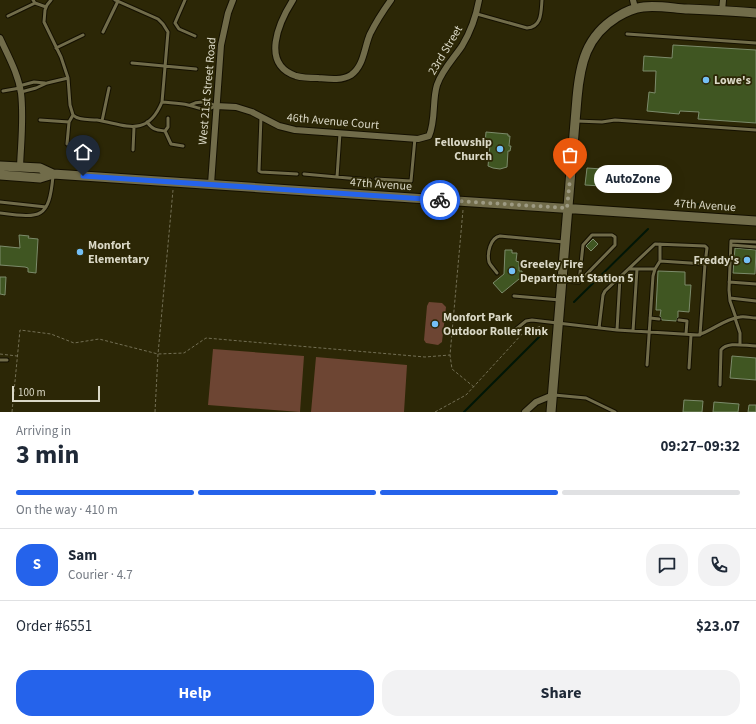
<!DOCTYPE html>
<meta charset="utf-8">
<style>
body{margin:0;font-family:"Source Sans 3",sans-serif;background:#f2f2f3;color:#1f2937;height:100vh;display:flex;flex-direction:column;font-size:15px;white-space:nowrap}
*{box-sizing:border-box;margin:0}
p{font-size:13px;color:#747a83}
.icon{flex:none;width:22px;height:22px;fill:none;stroke:currentColor;stroke-width:2;stroke-linecap:round;stroke-linejoin:round}
.map{position:relative;height:412px;overflow:hidden}
.drawer{display:flex;flex-direction:column;background:#fff;flex:1}
.drawer>*{flex:none}
.scale{position:absolute;left:12px;bottom:10px;width:88px;box-sizing:border-box;padding-left:4px;border:2px solid #dad8c6;border-top:0;font-size:11px;line-height:14px;white-space:nowrap;color:#dad8c6;-webkit-text-stroke:3px #2c2706;paint-order:stroke}
.pin{position:absolute;display:grid;place-items:center;width:34px;height:34px;color:#fff;margin:-41px -17px;border-radius:50% 50% 50% 0;rotate:-45deg;box-shadow:0 0 4px #0007}
.pin .icon{rotate:45deg}
.courier{position:absolute;display:grid;place-items:center;width:40px;height:40px;margin:-20px;border:3px solid #2563eb;border-radius:50%;background:#fff;color:#222;box-shadow:0 1px 5px #0007}
.bubble{position:absolute;height:28px;border-radius:14px;background:#fff;box-shadow:0 4px 16px #0002;font-size:13px;font-weight:700;line-height:28px;text-align:center}
.summary em{font-style:normal;font-weight:700}
.summary div{display:flex;flex-direction:column-reverse}
.summary{display:flex;align-items:center;justify-content:space-between;height:68px;padding:0 16px}
h1{font-size:26px;font-weight:700;line-height:30px}
.bar{display:grid;grid-template-columns:repeat(4,1fr);gap:6px 4px;align-content:center;height:48px;padding:0 16px}
.bar i{height:5px;border-radius:3px;background:#e0e1e3}
.bar .active{background:#2563eb}
.bar p{grid-column:span 4}
.line{display:flex;align-items:center;gap:10px;padding:0 16px;border-top:1px solid #e0e1e3}
.line div{flex:1}
.round{display:grid;place-items:center;flex:none;width:42px;height:42px;border-radius:16px;background:#f2f2f3}
.primary-button{display:flex;gap:8px;margin-top:auto;padding:8px 16px}
.primary-button a{flex:1;height:46px;border-radius:16px;background:#2563eb;color:#fff;font-size:16px;font-weight:700;line-height:46px;text-align:center}
.primary-button a+a{background:#f2f2f3;color:#1f2937}
.map>svg:first-child{display:block}
</style>
<div class="map">
<svg width="756" height="412" viewBox="0 0 756 412">
<rect width="100%" height="100%" fill="#2c2706"/>
<path fill="#6d4533" d="M429,302L442,303L446,307L442,342L438,345L426,343L424,340L427,306Z
M213,349L304,356L300,412L208,405Z
M316,357L407,365L404,412H311Z"/>
<g fill="none" stroke-linecap="round" stroke-linejoin="round">
<path stroke="#001607" stroke-width="2" d="M678,203L735,207
M574,302L648,229
M464,412L546,330"/>
</g>
<path fill="#405622" stroke="#7c8b6b" d="M673,45L756,50V123L698,119L699,112L680,111L679,114L647,111L649,92L655,93L656,71H643L644,56L672,58Z
M486,132L508,134V136H510L509,146H511L510,151H508L507,167L500,169L493,168L488,166L490,145L485,144Z
M587,168L618,170L617,187L585,185Z
M19,235L29,236L28,238L38,239L36,273L28,272V268L25,267L0,265V246L20,248Z
M593,239L598,244L591,251L586,246Z
M735,248L756,250L755,274L733,273Z
M505,250H512V253H517L516,261L519,262V271H522V279H519L502,293L493,283L504,274Z
M658,271L685,272V285H691L689,312L678,311V317L676,321L662,320L660,316L661,310H656Z
M0,277H6L5,295L0,294Z
M732,356L756,358V380L730,378Z
M684,400L703,401L702,412H683Z
M714,402L739,404L738,412H713Z
M749,405H756V412H748Z"/>
<g fill="none" stroke-linecap="round" stroke-linejoin="round">
<defs>
<path id="lane" d="M33,0L35,3L46,7
M51,0L47,5L45,10L44,22L61,57L68,78L70,105L73,115C79,121 89,119 97,120C126,125 147,138 162,102L168,32L163,24L158,19L115,0
M185,0L175,23L179,29L195,36
M477,14L527,28C542,27 541,12 542,0
M8,16L35,3
M103,32L118,1
M627,34L756,43
M56,48L83,35
M132,63L196,69
M19,86L34,82L45,83
M3,91L20,88
M21,92L36,88L47,83L68,78
M162,102C171,103 180,103 188,105C200,108 205,112 216,106C208,101 198,101 190,105
M261,117L259,171L261,172L297,174
M40,120L69,122
M102,121L109,88
M576,121L602,122L615,120L756,130
M147,122C153,130 156,130 165,131L168,127V118
M165,131L171,144L183,146
M67,144L69,122L73,115
M133,150L134,127
M304,174L370,180
M337,177L340,133
M376,179L411,181L415,138
M0,202L46,207
M0,213C40,218 49,220 53,176
M731,245L756,247
M660,261V244
M629,269H655
M497,273C495,270 490,265 489,262C487,253 490,238 500,236L564,242
M563,281L579,282L615,245V237L612,235H592L583,245L579,282
M729,282L756,284
M514,296L560,300
M730,298L756,301
M650,318L659,319
M735,318L740,333V345
M736,318L730,301L729,290L731,241L756,242
M679,320L687,321L686,334
M599,328L603,295L605,291L655,244L705,246L707,248L705,264
M515,330L526,321L532,320L617,330L698,335C712,331 724,319 740,317C745,316 751,318 756,318
M617,330L620,277
M633,331L637,269
M0,360H7
M647,365L653,276L655,269L660,261L705,264L700,335
M689,368L691,335
M720,385L721,350C728,341 745,346 756,346
M554,395L586,398L615,412"/>
<path id="street" d="M293,0C279,22 260,64 296,76C303,78 311,78 318,78C329,79 341,81 351,75C364,66 364,48 370,34C376,22 383,11 391,0
M633,0L635,8
M722,11L723,0
M0,38C8,56 18,73 21,93C24,117 21,142 20,167
M216,106L236,107L252,112L279,126L295,130L418,139L429,136C436,120 432,101 437,85C442,70 454,58 462,46C471,31 476,17 479,0
M211,184L221,45L228,13L233,0
M525,412L536,402L553,395"/>
<path id="secondary" d="M0,166L40,168L53,174L756,221
M0,175L40,178L53,174
M551,412L577,98C580,64 586,36 617,17C625,12 634,8 643,7C656,5 672,8 686,9C709,10 733,11 756,13"/>
</defs>
<use href="#lane" stroke="#141000" stroke-width="5"/>
<use href="#street" stroke="#141000" stroke-width="8"/>
<use href="#secondary" stroke="#141000" stroke-width="11"/>
<path stroke="#736f54" stroke-width="1" stroke-dasharray="3 2" stroke-linecap="butt" d="M463,210L450,355L452,369L474,387
M0,354L17,356
M12,412L20,330L51,334L74,343L99,339L158,354L184,353L206,338L425,357L450,355
M155,412L158,354L173,190
M435,412L466,395L523,333L541,326"/>
<use href="#lane" stroke="#716c4a" stroke-width="3"/>
<use href="#street" stroke="#716c4a" stroke-width="6"/>
<use href="#secondary" stroke="#716c4a" stroke-width="9"/>
</g>
<g fill="none" stroke-linecap="round" stroke-linejoin="round">
<path stroke="#9d9a83" stroke-width="4" stroke-dasharray="0 7.2" d="M440,200L567,208L570,179"/>
<path stroke="#2563eb" stroke-width="5" d="M83,176L440,200"/>
</g>
<g fill="#74c0f6" stroke="#2c2706" stroke-width="1.5">
<circle cx="706" cy="80" r="4"/>
<circle cx="500" cy="149" r="4"/>
<circle cx="80" cy="252" r="4"/>
<circle cx="747" cy="260" r="4"/>
<circle cx="512" cy="271" r="4"/>
<circle cx="435" cy="324" r="4"/>
</g>
<g text-anchor="middle" stroke-width="3.5" stroke-linejoin="round" paint-order="stroke">
<g font-size="12" fill="#dad8c6" stroke="#2c2706">
<text transform="translate(445 50) rotate(-59)" y="4">23rd Street</text>
<text transform="translate(207 91) rotate(-85)" y="4">West 21st Street Road</text>
<text transform="translate(333 121) rotate(5)" y="4">46th Avenue Court</text>
<text transform="translate(381 184) rotate(4)" y="4">47th Avenue</text>
<text transform="translate(705 205) rotate(4)" y="4">47th Avenue</text>
</g>
<g font-size="12" font-weight="bold" fill="#dad8c6" stroke="#2c2706" text-anchor="start">
<text x="714" y="84">Lowe's</text>
<text x="492" y="146" text-anchor="end">Fellowship<tspan x="492" dy="14">Church</tspan></text>
<text x="88" y="249">Monfort<tspan x="88" dy="14">Elementary</tspan></text>
<text x="739" y="264" text-anchor="end">Freddy's</text>
<text x="520" y="268">Greeley Fire<tspan x="520" dy="14">Department Station 5</tspan></text>
<text x="443" y="321">Monfort Park<tspan x="443" dy="14">Outdoor Roller Rink</tspan></text>
</g>
</g>
</svg>
<div class="scale">100 m</div>
<div class="pin" style="left:570px;top:179px;background:#ea580c"><svg class="icon" aria-label="bag" viewBox="0 0 24 24"><path d="M5 8h14l-1 12H6zM9 8a3 3 0 0 1 6 0"/></svg></div>
<div class="pin" style="left:83px;top:176px;background:#1f2937"><svg class="icon" aria-label="home" viewBox="0 0 24 24"><path d="M3 11l9-7 9 7M6 9v11h12V9"/></svg></div>
<div class="courier" style="left:440px;top:200px"><svg class="icon" aria-label="bike" viewBox="0 0 24 24"><circle cx="6" cy="16" r="4"/><circle cx="18" cy="16" r="4"/><path d="M6 16l4-8h5l3 8M10 8l3 8H6M13 5h3"/></svg></div>
<div class="bubble" style="left:594px;top:165px;width:78px">AutoZone</div>
</div>
<section class="drawer">
<div class="summary"><div><h1>3 min</h1><p>Arriving in</p></div><em>09:27–09:32</em></div>
<div class="bar"><i class="active"></i><i class="active"></i><i class="active"></i><i></i><p>On the way · 410 m</p></div>
<div class="line" style="height:72px"><b class="round" style="background:#2563eb;color:#fff">S</b><div><b>Sam</b><p>Courier · 4.7</p></div><a class="round"><svg class="icon" aria-label="chat" viewBox="0 0 24 24"><path d="M4 5h16v11H9l-5 4z"/></svg></a><a class="round"><svg class="icon" aria-label="phone" viewBox="0 0 24 24"><path d="M5 4h4l2 5-3 2q2 4 5 5l2-3 5 2v4C11 20 4 13 5 4z"/></svg></a></div>
<div class="line" style="height:52px"><div>Order #6551</div><b>$23.07</b></div>
<div class="primary-button"><a>Help</a><a>Share</a></div>
</section>
